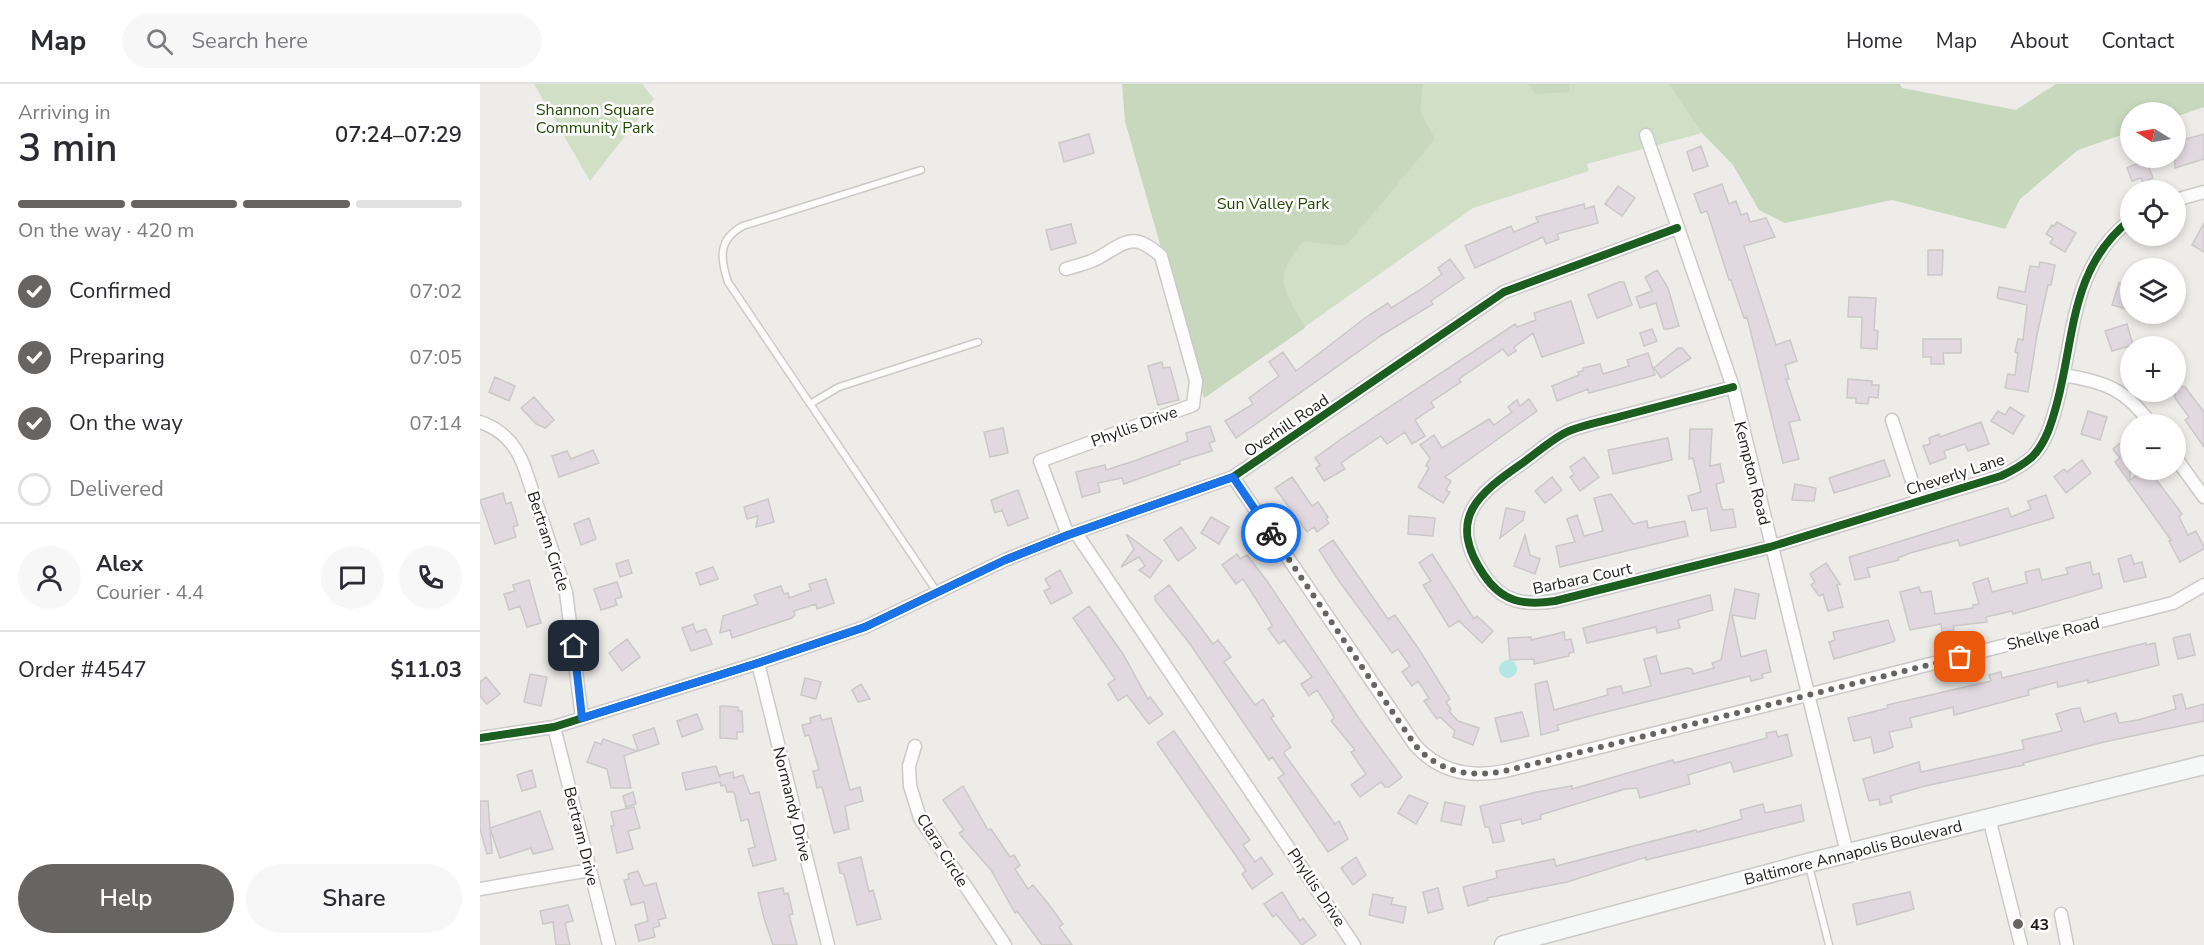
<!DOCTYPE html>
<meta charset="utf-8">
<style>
body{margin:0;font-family:"Nunito Sans",sans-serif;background:#f7f7f7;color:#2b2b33;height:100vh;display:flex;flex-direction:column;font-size:22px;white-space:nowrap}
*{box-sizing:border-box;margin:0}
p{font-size:20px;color:#7c7c81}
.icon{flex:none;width:33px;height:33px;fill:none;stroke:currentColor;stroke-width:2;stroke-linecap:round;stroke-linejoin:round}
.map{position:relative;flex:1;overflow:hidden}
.panel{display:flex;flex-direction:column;background:#fff;width:480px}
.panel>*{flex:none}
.needle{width:39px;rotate:281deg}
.controls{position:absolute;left:1640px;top:18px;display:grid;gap:12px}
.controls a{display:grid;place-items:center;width:66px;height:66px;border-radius:50%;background:#fff;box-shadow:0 3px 9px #0003;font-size:30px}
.pin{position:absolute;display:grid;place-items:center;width:51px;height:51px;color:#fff;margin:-26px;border-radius:12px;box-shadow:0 3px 9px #0006}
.courier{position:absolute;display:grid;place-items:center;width:60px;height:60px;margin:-30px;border:4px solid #1a73e8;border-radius:50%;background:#fff;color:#222;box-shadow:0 2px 8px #0007}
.summary em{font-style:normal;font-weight:600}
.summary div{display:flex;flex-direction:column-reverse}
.summary{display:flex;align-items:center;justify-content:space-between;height:102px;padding:0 18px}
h1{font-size:39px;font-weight:600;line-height:45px}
.bar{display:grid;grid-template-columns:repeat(4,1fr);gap:9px 6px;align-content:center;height:72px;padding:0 18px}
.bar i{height:8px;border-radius:4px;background:#e1e1e2}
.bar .on{background:#676563}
.bar p{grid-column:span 4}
.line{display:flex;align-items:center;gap:15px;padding:0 18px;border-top:2px solid #e1e1e2}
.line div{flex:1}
.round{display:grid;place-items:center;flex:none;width:63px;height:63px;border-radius:32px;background:#f7f7f7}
ol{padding:0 18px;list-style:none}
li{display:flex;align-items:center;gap:18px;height:66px}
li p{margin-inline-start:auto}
li .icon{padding:6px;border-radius:50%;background:#676563;color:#fff;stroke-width:4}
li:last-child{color:#7c7c81}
li i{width:33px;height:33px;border:3px solid #e1e1e2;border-radius:50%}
.action{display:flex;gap:12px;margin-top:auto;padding:12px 18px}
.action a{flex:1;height:69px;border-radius:36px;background:#676563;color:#fff;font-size:24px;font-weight:600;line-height:69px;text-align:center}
.action a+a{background:#f7f7f7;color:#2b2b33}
header{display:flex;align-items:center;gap:36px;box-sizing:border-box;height:84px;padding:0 30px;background:#fff;border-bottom:2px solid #e1e1e2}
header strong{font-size:28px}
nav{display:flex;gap:33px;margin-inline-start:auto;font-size:21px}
.search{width:420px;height:54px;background:#f7f7f7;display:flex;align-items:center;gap:15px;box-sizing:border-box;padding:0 21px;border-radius:33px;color:#7c7c81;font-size:22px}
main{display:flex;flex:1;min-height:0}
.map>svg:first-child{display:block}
</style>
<header>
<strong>Map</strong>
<div class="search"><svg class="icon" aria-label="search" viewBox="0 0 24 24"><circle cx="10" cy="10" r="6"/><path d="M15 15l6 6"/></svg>Search here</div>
<nav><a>Home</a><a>Map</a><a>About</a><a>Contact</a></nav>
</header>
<main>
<section class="panel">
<div class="summary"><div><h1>3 min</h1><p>Arriving in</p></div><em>07:24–07:29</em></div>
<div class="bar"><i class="on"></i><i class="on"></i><i class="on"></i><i></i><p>On the way · 420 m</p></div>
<ol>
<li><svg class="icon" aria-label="check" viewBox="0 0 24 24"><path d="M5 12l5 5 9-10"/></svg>Confirmed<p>07:02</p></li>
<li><svg class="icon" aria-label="check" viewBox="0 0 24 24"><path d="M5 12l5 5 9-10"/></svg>Preparing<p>07:05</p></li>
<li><svg class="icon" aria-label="check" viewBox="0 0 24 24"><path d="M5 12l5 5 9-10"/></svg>On the way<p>07:14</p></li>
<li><i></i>Delivered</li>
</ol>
<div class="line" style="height:108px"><a class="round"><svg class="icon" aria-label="person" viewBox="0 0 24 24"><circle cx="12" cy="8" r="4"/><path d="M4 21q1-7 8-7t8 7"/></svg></a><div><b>Alex</b><p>Courier · 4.4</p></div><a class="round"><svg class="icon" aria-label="chat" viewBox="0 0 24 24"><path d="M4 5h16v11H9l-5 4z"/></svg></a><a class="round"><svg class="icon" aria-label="phone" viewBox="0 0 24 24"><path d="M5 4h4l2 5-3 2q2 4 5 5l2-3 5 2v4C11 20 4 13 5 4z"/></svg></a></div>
<div class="line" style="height:78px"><div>Order #4547</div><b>$11.03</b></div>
<div class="action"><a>Help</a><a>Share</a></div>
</section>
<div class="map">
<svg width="1724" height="861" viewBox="0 0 1724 861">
<rect width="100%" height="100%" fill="#eeece9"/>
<path fill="#d0dfc6" d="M54,0H162L174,15L110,97Z
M770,0H1207L1222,49L1107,80L1109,87L993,124L724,314L645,37Z"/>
<path fill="#c7d8bc" d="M642,0H943L940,27L955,55L866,162L823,157C791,197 804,203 825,244L724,314L645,37Z
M1048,0H1089V8L1056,10Z
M1189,0H1420L1422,4L1536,26L1576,0H1724V23L1695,33V28H1650V48L1598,66L1540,115L1525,145L1412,116L1305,139L1279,126L1253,81L1222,49Z"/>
<path fill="#b2e7e6" d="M1019 585a9 9 0 1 1 18 0a9 9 0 1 1-18 0Z"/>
<path fill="#e2d8df" stroke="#cac9c8" stroke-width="1.5" d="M609,50L614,69L584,78L579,59Z
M1724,50V75L1695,84V58Z
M1221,62L1228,82L1213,87L1207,68Z
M1666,76L1673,94L1663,99L1661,94L1652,97L1647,84Z
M1242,100L1249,120L1256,117L1261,131L1267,129L1270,138L1286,134L1295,153L1264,162L1296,261L1310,256L1317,277L1305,281L1309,295H1306L1320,336L1309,338L1319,375L1303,379L1267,233L1264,234L1251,196H1249L1227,127L1221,129L1214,110Z
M1138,102L1155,114L1142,132L1125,120Z
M1104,120L1105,125L1114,122L1118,139L1077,150L1079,155L1066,160L1063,153L995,184L985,162L1031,142L1034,148L1058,138L1056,133Z
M1577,138L1596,149L1585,168L1570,159L1573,154L1566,150L1572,141L1574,142Z
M1724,139V168L1712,161Z
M591,140L596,159L571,166L566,146Z
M1448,166H1463L1462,191H1448Z
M970,175L984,194L951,217L953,220L902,251L756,354L745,337L773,320L769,314L799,292L789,278L803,268L816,287L889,231L908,219L911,224L943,204L962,190L958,184Z
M1560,178L1575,181L1571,201H1568L1557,251L1548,308L1525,304L1528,290L1535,291L1538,269L1535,268L1538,255L1543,256L1547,221L1517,214L1519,203L1545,208L1550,182L1559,183Z
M1177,186L1188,204L1199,242L1189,245H1184L1176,219L1160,224L1156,213L1172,207L1165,193Z
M1139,198H1144L1152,221L1117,234L1108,211Z
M1639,199L1650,202V226L1632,221Z
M1369,213L1396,214L1394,246L1398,247L1397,265L1381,264L1382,233H1368Z
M1091,217L1104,259L1062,273L1053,249L1034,263L1036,267L1028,272L1023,265L979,295L981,298L951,318L954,323L935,336L945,352L932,360L925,348L907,360L901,352L861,379L865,385L844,397L836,384L840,381L835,374L861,355L1035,240L1037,243L1056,236L1054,229Z
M1647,240L1653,261L1632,267L1625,247Z
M1172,245L1177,257L1164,262L1160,249Z
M1443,255H1481V269H1463L1464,280H1451V273H1443Z
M1198,264H1202L1211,274L1181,294L1174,284Z
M1168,269L1175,291L1109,309L1108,305L1077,317L1072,302L1099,291L1098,288L1103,287V284L1120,280L1123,290L1149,282L1147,276Z
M682,278L683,284L690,283L699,316L678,321L668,282Z
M15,293L35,302L29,317L9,308Z
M1368,295L1392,297V301H1399L1398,314L1389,313L1388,320L1376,319V314H1367Z
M1695,301L1705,303L1724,328V363L1705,336L1709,333L1695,314Z
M54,313L74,336L65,344L56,340L41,324Z
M1049,315L1057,327L965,393L971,397L966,406L970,408L963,419L938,403L949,384L946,382L950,374L940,361L954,351L962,364L1009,335L1014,341L1032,328L1028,323L1037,316L1040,322Z
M1530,323L1544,332L1533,350L1511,337L1518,327L1525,331Z
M1608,327L1627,333L1620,356L1601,350Z
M1501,338L1509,360L1488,367L1485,360L1464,367L1466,374L1450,380L1443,362L1450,360L1449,354L1459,350L1460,353Z
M730,342L735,357L729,359L732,367L699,377L700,380L644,400L642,394L618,399L620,408L602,413L596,388L625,381L626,386L657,376L708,357L706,349Z
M523,344L528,369L510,373L504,348Z
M1210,345H1232L1230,382L1240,380L1244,398L1236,400L1241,422L1243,426L1253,425L1256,443L1231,447L1227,424L1212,427L1208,412L1221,408L1213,374L1209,375Z
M1650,351V396L1664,386H1669L1702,430L1699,433L1708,451L1716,447L1724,463V465L1700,478L1689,457L1691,456L1635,378L1640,374L1633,365Z
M1188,354L1192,376L1133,390L1128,366Z
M113,366L119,379L79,393L72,372L87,367L91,375Z
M1104,373L1119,393L1100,407L1090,393L1094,390L1090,383Z
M1404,376L1410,392L1354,409L1349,394Z
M1602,376L1611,389L1586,409L1574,393L1584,385L1587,388Z
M812,393L832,422L838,418L848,433L846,435L849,439L837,448L834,443L827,448L795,404Z
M1072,393L1082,406L1065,419L1055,407Z
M1315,400L1336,404L1334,417L1312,416Z
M538,406L548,434L528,442L522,426L515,429L511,416Z
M23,409L26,420L31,418L38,441L33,443L36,453L15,460L0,416Z
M1131,410L1153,440L1167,437L1168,444L1205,437L1208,452L1080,483L1076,462L1095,458L1087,435L1097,431L1104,452L1123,447L1114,414Z
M1566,411L1574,434L1480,462L1478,456L1430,469L1418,474L1419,476L1387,484L1390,493L1375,496L1369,473L1528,424L1531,433L1551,425L1548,417Z
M288,415L294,438L276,443L278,432L267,435L264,423Z
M1026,424L1045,428L1043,436L1020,454Z
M929,432L955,434L953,452L928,450Z
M731,433L749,443L739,460L721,449Z
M109,434L116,455L101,461L94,440Z
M701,443L716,464L698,477L684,456Z
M646,450L682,477L670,494L659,486L665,482L659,473L641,483L654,465Z
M1045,451L1050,471L1060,475L1055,490L1034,482Z
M853,456L908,535L915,531L938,564L970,615L966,618L971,625L969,627L978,637L999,644L993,661L973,653L975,647L960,633L957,635L944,617L949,614L938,597L932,602L922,588L930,582L918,565L912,569L859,497L839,466Z
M757,470L760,475L767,471L787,497L880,636L922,693L909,703H905L901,698L880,713L871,701L886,690L871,668L875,666L851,637L854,634L852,629L837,606L829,612L821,600L832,593L804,556L799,560L788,545L792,542L790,537L763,495L756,500L742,481Z
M952,470L994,535L997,532L1013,547L1002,559L979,537L969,543L943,501L951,497L939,479Z
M1651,471L1654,480L1662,478L1666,493L1644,498L1638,475Z
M148,476L152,489L140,493L136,480Z
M1610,478L1613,491L1619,489L1622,504L1533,530L1532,527L1506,533L1507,538L1473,542L1474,546L1462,548L1461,540L1430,546L1420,508L1439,503L1441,509L1451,507L1455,530L1493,524V521L1499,520L1493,499L1508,494L1512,508L1547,499L1545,488L1559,485L1562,496L1588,490L1586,484Z
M1346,479L1360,500L1357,501L1363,523L1348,527L1343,510L1339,512L1331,501L1335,498L1330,490Z
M233,483L238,495L220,501L216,489Z
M580,486L592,509L571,520L564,507L570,504L565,495Z
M346,495L354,519L337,525L336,520L314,527L315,531L312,534L252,554L250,546L240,549L243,532L278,520L274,511L301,502L304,510L308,509L309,514L331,506L329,500Z
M49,496L61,539L47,543L40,522L29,526L24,510L35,507L33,501Z
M137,498L142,513L135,515L137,521L121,526L114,505Z
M689,501L733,560L738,556L751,573L744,578L775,621L783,615L794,632L791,634L811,663L804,668L805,671L855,740L859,737L868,755L848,768L798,694L804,690L792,673L789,676L710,560L675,516V512Z
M1255,505L1279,510L1275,535L1252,531L1261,573L1286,566L1291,588L1282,590L1283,594L1271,597L1270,592L1110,632L1077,641L1079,646L1061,651L1055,600L1067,597L1074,626L1128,611L1127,605L1141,602L1143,609L1171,602L1164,575L1176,572L1181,590L1207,584L1212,585L1213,590L1234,584L1232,579L1241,576Z
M1230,511L1233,526L1198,536L1200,544L1177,549L1176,543L1107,559L1103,544Z
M609,522L643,570L668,615L670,613L683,630L669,640L647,611L638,617L628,600L635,595L593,534Z
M1408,536L1415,556L1413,558L1354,575L1349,558L1355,556L1353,548Z
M213,540L216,548L226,545L232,560L211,567L202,544Z
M1084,548L1085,556L1091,555L1094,568L1089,569V572L1054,580V575L1030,576L1028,554L1051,553V556Z
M1710,550L1715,571L1698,575L1693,554Z
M147,555L160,573L142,587L129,569Z
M1666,559V561L1675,559L1679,581L1608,599V596L1578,603L1577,598L1548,606L1549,611L1474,631L1473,623L1430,634L1432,643L1409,648L1413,663L1406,666L1394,669L1391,653L1374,657L1368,634L1408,624L1407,621L1511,597L1509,591L1521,588L1522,594Z
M50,590L67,593L61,622L44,618Z
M6,593L20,610L7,620L0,612V598Z
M325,594L341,598L336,615L321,611Z
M381,600L390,615L378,618L372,606Z
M1702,610L1706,625L1724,620V637L1624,658L1543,679L1544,681L1445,702L1410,712L1412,718L1400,721L1399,715L1389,717L1383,695L1439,678L1441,688L1544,665L1542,656L1582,647L1576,630L1592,625L1600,624L1604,638L1636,629L1639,639L1658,636L1696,625L1693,612Z
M240,622L258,623V627H262L263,648H257V655L240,654Z
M1042,628L1049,652L1021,658L1015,634Z
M217,630L223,645L202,653L197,637Z
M340,631L342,636L351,634L370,706L380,703L383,717L365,722L369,745L354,749L342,703L337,704L333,687L339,686L329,651L325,652L322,641L331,639L330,634Z
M174,644L179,660L158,667L153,651Z
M694,647L770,756L763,761L775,778L781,773L793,790L772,805L762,790L766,787L763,782L677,659Z
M1296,647L1298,653L1307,650L1312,672L1254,688L1251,678L1208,691L1210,700L1160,714L1157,704L1145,705L1060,731L1061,735L1042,740L1041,735L1020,740L1024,757L1013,759L1009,743H1005L1000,722L1057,708L1092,702V705L1193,676L1194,679L1287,654L1286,649Z
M123,655L157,667L144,672L151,704H131L127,685L107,678L115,658L121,660Z
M236,682L240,694V691L253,688L254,694L263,691L270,710L279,708L296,776L273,782L268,765L275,763L268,735L261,737L254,708H247L245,701L241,702L240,698L206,706L202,689Z
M52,686L56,703L42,707L37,691Z
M483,702L508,746L511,745L530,773L534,771L540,781L535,785L548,805L553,801L570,822L583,840L579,843L592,861H562L537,827L535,829L511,786L482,753L479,749L484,746L463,716Z
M153,708L156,720L146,723L143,712Z
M929,711L948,719L936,740L918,729Z
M0,717H8L12,769L7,770L0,745Z
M965,718L985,722L981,741L961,737Z
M1283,720L1285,729L1321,721L1324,737L1166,776V773L1087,798L1007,814L1008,816L988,822L983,803L1017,794L1016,787L1074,775L1076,782L1216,746L1217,748L1262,735L1260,726Z
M154,723L160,744L148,747L153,765L137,769L131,742L134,741L131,728Z
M60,727L73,765L53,770L51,764L20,774L10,744Z
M381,773L389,808L393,806L401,835L377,841L364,790L360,789L358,779Z
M876,773L886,791L873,801L861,784Z
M158,787L164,802L176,799L186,834L178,836L180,842L173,844L175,853L159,857L155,841L168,837L164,818L151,821L144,796L149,795L148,790Z
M303,804L304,810L308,809L313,830L309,831L317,861H293L284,834L278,809Z
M958,804L963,825L948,829L943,808Z
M802,808L820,837L823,834L836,851L822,861L796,830L793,833L784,820Z
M1430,808L1434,825L1377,841L1373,820Z
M893,810L913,814L911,820L926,823L923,839L889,831Z
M88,821L93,837L85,839L90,861H76L73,838L63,840L60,827Z"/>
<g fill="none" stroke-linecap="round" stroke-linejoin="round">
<defs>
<path id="service" d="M441,86L263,142C238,155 240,174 248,198L457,508
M330,320L359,303L498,258
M1329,782L1349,861"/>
<path id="minor" d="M1166,51L1253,303L1367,769
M1695,116L1724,108
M586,185C596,182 609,179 618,174C646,158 653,147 681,172L716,297L713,321L560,377L588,451
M1583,291C1626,298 1645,305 1671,340
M1253,303C1216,313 1179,322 1142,332C1125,337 1106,340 1089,347C1073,354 1058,368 1044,378C999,409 965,434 1004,491C1022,518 1044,522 1075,517L1290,463L1521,392C1532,387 1543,381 1552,373C1566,359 1572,338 1577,319C1595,252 1590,184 1650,136
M1412,336L1438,416
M0,338C24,346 37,362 45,385L86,508L102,634
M1695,373L1724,413
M753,393L935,661C959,688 991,694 1025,687L1693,519L1724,501
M596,449L874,861
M278,579L348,861
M74,643L129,861
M0,654L74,643L278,579L385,543L525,476L588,451L753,393L1024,208L1197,144
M435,662L429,682L430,702L440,734L525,861
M1509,734L1541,861
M0,805L110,786
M1581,830L1587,861"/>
<path id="secondary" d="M1024,861L1328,779L1724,681"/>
</defs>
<use href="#service" stroke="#cccac8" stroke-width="9"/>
<use href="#minor" stroke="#cccac8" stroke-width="15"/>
<use href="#secondary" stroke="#cccac8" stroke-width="21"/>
<use href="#service" stroke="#fcfcfc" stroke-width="6"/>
<use href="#minor" stroke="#fcfcfc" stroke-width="12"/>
<use href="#secondary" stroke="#f5f8f6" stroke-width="18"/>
<defs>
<path id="cycleway" d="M1253,303C1216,313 1179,322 1142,332C1125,337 1106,340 1089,347C1073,354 1058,368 1044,378C999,409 965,434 1004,491C1022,518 1044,522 1075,517L1290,463L1521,392C1532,387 1543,381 1552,373C1566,359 1572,338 1577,319C1595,252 1590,184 1650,136
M0,654L74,643L278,579L385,543L525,476L588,451L753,393L1024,208L1197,144"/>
</defs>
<use href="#cycleway" stroke="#fff" stroke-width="11"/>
<use href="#cycleway" stroke="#1b5e20" stroke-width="8"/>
</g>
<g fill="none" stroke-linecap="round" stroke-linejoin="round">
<path stroke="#676563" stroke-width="6" stroke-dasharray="0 10.8" d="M791,449L935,661C958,688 991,694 1025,687L1480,573"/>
<path stroke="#1a73e8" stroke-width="8" d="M94,562L102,634L278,579L385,543L525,476L588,451L753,393L791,449"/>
</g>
<circle fill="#676563" stroke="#fff" stroke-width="2" cx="1538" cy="840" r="6"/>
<g text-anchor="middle" stroke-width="5" stroke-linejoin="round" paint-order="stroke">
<g font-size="16" fill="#214a01" stroke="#fff">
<text x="115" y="31">Shannon Square<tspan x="115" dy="18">Community Park</tspan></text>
<text x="793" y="125">Sun Valley Park</text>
</g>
<g font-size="16" fill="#1f1d1b" stroke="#fff">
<text transform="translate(806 341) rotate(-34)" y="6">Overhill Road</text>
<text transform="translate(654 342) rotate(-20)" y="6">Phyllis Drive</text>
<text transform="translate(1273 389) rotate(76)" y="6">Kempton Road</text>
<text transform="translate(1475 390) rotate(-18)" y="6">Cheverly Lane</text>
<text transform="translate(69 457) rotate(72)" y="6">Bertram Circle</text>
<text transform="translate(1102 494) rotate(-12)" y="6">Barbara Court</text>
<text transform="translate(1573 549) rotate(-14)" y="6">Shellye Road</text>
<text transform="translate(313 720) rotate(76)" y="6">Normandy Drive</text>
<text transform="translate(102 752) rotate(76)" y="6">Bertram Drive</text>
<text transform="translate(463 766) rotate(58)" y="6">Clara Circle</text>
<text transform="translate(1373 768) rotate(-14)" y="6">Baltimore Annapolis Boulevard</text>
<text transform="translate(837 803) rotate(56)" y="6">Phyllis Drive</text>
</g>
<g font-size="16" font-weight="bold" fill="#1f1d1b" stroke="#fff" text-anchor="start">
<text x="1550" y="846">43</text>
</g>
</g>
</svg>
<div class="controls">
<a><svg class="needle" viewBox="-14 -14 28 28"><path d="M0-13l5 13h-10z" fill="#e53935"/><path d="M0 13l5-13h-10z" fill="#7c7c81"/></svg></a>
<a><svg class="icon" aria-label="locate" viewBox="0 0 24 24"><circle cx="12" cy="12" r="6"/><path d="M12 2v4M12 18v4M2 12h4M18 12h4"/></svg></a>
<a><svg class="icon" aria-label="layers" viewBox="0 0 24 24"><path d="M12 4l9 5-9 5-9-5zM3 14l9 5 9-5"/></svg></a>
<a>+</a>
<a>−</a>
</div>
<div class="pin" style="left:1480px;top:573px;background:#ea580c"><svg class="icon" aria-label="bag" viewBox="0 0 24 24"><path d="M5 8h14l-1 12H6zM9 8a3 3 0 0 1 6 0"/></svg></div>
<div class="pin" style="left:94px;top:562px;background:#1f2937"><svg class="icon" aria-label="home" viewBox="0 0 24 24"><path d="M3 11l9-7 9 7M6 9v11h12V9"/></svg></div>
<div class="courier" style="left:791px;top:449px"><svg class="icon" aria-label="bike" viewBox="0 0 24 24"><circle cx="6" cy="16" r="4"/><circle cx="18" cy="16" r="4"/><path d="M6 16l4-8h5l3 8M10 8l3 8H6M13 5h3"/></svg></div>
</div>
</main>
